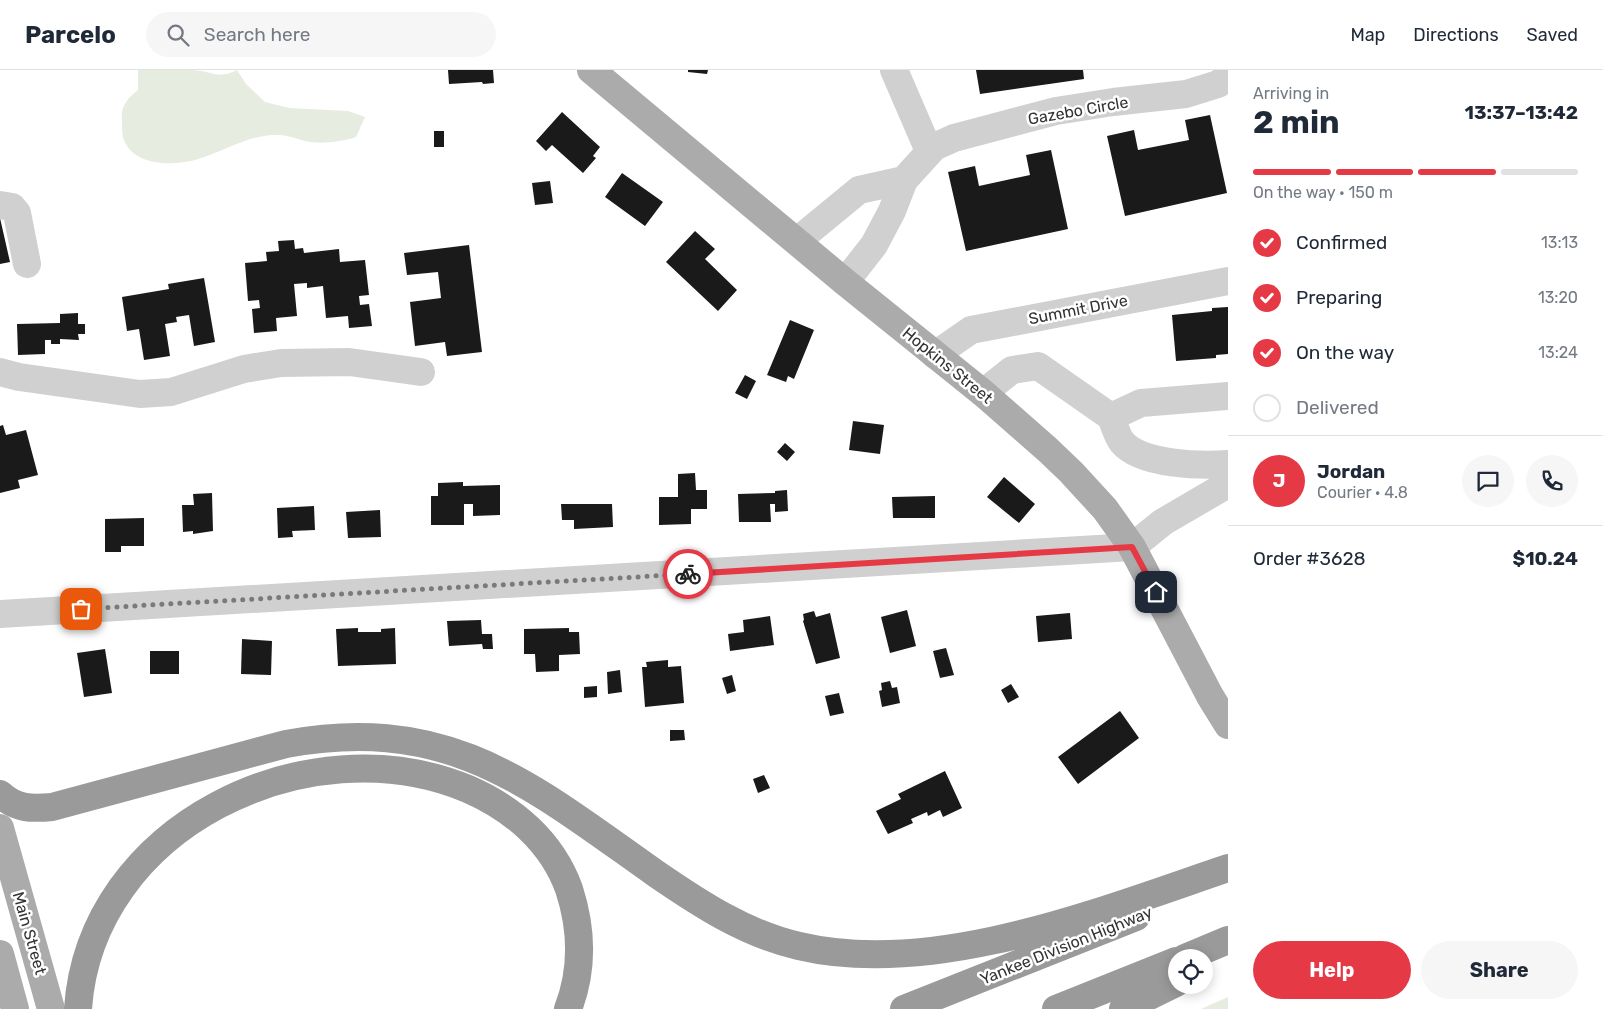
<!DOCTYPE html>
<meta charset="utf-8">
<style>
body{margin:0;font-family:Rubik,sans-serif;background:#f6f6f7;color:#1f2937;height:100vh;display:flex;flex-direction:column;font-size:19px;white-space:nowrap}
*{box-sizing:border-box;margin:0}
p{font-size:16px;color:#747a83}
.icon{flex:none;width:28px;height:28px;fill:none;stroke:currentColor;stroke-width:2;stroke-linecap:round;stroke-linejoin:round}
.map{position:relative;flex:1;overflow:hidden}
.details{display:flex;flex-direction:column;background:#fff;width:375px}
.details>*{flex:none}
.controls{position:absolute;left:1168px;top:879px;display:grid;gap:10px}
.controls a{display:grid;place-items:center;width:45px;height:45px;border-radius:50%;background:#fff;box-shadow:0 2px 12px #0003;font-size:25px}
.pin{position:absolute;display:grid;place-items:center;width:42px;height:42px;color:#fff;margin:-21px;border-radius:10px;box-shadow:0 2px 8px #0006}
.courier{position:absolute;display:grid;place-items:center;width:50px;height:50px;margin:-25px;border:4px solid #e63946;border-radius:50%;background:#fff;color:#222;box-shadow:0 1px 6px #0007}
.head em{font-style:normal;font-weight:700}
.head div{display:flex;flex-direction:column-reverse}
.head{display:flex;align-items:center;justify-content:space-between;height:85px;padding:0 25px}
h1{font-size:32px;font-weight:700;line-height:38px}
.bar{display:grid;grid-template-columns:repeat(4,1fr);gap:8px 5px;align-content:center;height:60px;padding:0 25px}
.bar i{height:6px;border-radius:4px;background:#e0e1e3}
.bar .on{background:#e63946}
.bar p{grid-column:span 4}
.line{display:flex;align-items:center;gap:12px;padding:0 25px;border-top:1px solid #e0e1e3}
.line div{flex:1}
.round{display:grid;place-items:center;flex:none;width:52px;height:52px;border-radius:26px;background:#f6f6f7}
ol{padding:0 25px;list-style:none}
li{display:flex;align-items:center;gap:15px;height:55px}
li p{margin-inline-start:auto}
li .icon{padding:5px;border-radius:50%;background:#e63946;color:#fff;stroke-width:4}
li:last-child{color:#747a83}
li i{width:28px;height:28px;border:2px solid #e0e1e3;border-radius:50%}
.cta{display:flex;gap:10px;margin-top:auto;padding:10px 25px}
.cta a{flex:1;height:58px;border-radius:30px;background:#e63946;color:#fff;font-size:20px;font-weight:700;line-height:58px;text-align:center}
.cta a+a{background:#f6f6f7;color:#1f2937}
header{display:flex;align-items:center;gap:30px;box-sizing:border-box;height:70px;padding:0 25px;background:#fff;border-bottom:1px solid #e0e1e3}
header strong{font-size:24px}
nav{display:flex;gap:28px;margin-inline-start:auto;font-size:18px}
.search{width:350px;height:45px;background:#f6f6f7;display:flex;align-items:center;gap:12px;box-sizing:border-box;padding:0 18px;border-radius:28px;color:#747a83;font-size:19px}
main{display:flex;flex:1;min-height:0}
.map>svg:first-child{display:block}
</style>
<header>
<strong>Parcelo</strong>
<div class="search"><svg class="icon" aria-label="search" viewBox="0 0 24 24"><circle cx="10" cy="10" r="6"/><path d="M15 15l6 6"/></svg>Search here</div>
<nav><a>Map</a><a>Directions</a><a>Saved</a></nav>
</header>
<main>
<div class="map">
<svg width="1228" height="939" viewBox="0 0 1228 939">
<rect width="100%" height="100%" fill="#fff"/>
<path fill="#e6ecdf" d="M138,0C156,0 174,0 193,0C212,1 217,10 237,0L246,14L265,32L289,38L348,41L365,47L356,67C345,71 322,74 311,72C298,70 288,64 274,65C245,66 222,83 195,90C172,96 134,96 124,70C122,65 122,57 122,51C120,36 128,28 138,20Z
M1228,927V939H1201Z"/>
<path fill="#1a1a1a" d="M448,0H493L494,13L483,14L482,12L449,14Z
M688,0H708L707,4L688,2Z
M976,0H1083L1084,9L980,24Z
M562,42L600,77L593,86L596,88L583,103L552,75L546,81L536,71Z
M1210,45L1227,123L1125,146L1107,66L1134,60L1138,80L1189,70L1185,50Z
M434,61H444V77H434Z
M1051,80L1068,159L966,181L948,102L975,96L979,116L1030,105L1026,85Z
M622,103L663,132L645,156L605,127Z
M550,111L553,133L535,135L532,113Z
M0,148L10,192L0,194Z
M695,161L715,179L705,189L737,220L718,241L666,192Z
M294,170L295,179L303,178L304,183L339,179L340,192L365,190L369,225L359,226L360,235L369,234L372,256L349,258L348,246L326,248L323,216L307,218V213L294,214L297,246L276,248L277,261L254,263L252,239L260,238L259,230L248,231L245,193L267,191L266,182L279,181L278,171Z
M469,175L482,282L447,286L445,272L415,276L410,232L441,228L438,202L407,205L404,183Z
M204,208L215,272L194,276L189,245L176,247L177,252L165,254L170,286L144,290L139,259L127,261L122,227L169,219L168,214Z
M1228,237V284L1216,285V288L1176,291L1172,245L1212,241V238Z
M78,243V254H85V264H78L79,270L60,269V274H51V270H45V284L18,285L17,254L60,253V244Z
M790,250L814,260L794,309L788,306L786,312L767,305Z
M745,305L756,311L747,329L735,323Z
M853,351L884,355L880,384L849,380Z
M3,355L6,365L26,360L38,405L18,410L20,418L0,423V356Z
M785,373L795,382L787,391L777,382Z
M695,403L696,420H707V439H691V454L659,455V427H678V404Z
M1004,407L1035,434L1019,453L987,427Z
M463,412V416L500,415V445L473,446V434H464V455H431V426H438V413Z
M787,420L788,441L775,442V434H770L771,452H739L738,424L775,423V421Z
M212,423L213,461L193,464V461L183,462L182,435H194L193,424Z
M935,426V448H893L892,427Z
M561,434H612L613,457L574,459V450H562Z
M314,436L315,460L292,461L293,467L278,468L277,438Z
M380,440L381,467L348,468L346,442Z
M144,448V476H121V482H105V449Z
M907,540L916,576L890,583L881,547Z
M814,541L816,547L830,543L840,588L816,594L803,551L804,550L803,544Z
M1070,543L1072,569L1038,572L1036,546Z
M770,546L774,575L730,581L728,564L744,562L743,550Z
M481,550L482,564H492L493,579H483L482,574L449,576L447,551Z
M358,558V562H381V559L395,558L396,594L338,596L336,559Z
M569,558V562H579L580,584L559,585V601L536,602L535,584H524V559Z
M242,569L272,571L271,605L241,604Z
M946,578L954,605L940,608L933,581Z
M105,579L112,623L84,627L77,583Z
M150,581H179V604H150Z
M668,590V597L681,596L684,633L645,637L642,597H647L646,592Z
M620,600L622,622L608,624L607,602Z
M732,605L736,621L727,624L722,608Z
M890,611L892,618L897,617L900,633L882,637L879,621L882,620L881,613Z
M1011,614L1019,627L1008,633L1001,620Z
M597,616V627L584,628V617Z
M839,623L844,643L830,646L825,626Z
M1120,641L1139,668L1078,714L1058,687Z
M670,660H684L685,670L670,671Z
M945,701L962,738L943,747L940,740L928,746L927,742L911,749L913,753L888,764L876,741L901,729L898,724Z
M764,705L770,718L758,723L753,709Z"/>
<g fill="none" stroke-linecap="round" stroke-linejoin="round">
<path stroke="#d0d0d0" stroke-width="28" d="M894,0L929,81
M0,135L12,137L17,143L27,194
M797,171L859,120L904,110
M845,212L874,175L892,141L904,110L934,77L954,68L1056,41L1113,32L1186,24L1218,14L1228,7
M935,285L971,260L1228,211
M0,302L19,307L140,324L171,322L244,299L281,293L349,292L421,302
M983,323L1012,300L1038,296L1111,347L1141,333L1228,326
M1111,347C1114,354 1117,366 1122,372C1141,395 1201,396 1228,394
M0,544L1132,477L1163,452L1228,414"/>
<path stroke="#ababab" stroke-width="28" d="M591,0L845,212L983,323L1048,380L1071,402L1105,439L1132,477L1210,626L1228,655
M0,758L51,939
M0,884L15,939"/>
<path stroke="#9a9a9a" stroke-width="28" d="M0,724C16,739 32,739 52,737L286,674C450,644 530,715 655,803C700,834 746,864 799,876C934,908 1101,841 1228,798
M1185,888L1228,870
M78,939C90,756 308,652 468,719C514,739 552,772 569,819C582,859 583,900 568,939
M904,939L1136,847
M1056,939L1176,891
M1123,939L1176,913"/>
</g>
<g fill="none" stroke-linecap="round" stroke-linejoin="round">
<path stroke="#7a7a7a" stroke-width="5" stroke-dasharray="0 9" d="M81,539L688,504"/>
<path stroke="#e63946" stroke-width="6" d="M688,504L1132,477L1156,522"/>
</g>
<g text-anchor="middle" stroke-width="5" stroke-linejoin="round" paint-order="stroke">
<g font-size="16" fill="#333" stroke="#fff">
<text transform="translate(1078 40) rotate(-10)" y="6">Gazebo Circle</text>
<text transform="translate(1078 239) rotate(-11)" y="6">Summit Drive</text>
<text transform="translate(948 295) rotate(39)" y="6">Hopkins Street</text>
<text transform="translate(30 863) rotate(74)" y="6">Main Street</text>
<text transform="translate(1066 875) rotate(-22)" y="6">Yankee Division Highway</text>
</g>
</g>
</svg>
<div class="controls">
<a><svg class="icon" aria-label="locate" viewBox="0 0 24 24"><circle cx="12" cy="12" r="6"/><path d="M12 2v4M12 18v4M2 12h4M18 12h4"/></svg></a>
</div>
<div class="pin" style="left:81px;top:539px;background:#ea580c"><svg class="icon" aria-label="bag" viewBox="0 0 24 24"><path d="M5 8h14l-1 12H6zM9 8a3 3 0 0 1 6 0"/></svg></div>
<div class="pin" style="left:1156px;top:522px;background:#1f2937"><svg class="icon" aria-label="home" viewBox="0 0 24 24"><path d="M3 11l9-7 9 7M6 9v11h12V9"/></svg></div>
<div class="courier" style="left:688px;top:504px"><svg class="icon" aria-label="bike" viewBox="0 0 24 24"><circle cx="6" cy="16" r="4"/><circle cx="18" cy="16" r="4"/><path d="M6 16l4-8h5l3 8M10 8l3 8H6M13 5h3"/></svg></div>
</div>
<section class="details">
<div class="head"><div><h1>2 min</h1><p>Arriving in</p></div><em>13:37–13:42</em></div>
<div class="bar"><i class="on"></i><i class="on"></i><i class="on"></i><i></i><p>On the way · 150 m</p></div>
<ol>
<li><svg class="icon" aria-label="check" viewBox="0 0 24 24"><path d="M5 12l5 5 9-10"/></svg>Confirmed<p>13:13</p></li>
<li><svg class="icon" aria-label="check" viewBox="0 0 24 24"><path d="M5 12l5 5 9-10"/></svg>Preparing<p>13:20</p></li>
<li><svg class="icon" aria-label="check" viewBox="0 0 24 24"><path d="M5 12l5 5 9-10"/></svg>On the way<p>13:24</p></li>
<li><i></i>Delivered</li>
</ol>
<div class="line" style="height:90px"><b class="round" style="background:#e63946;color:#fff">J</b><div><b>Jordan</b><p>Courier · 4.8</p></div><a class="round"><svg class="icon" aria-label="chat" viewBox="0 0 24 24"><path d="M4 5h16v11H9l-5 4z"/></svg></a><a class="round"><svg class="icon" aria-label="phone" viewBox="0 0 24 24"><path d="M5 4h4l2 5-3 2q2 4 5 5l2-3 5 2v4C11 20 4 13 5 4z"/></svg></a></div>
<div class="line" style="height:65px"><div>Order #3628</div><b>$10.24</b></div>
<div class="cta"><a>Help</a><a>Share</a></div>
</section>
</main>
